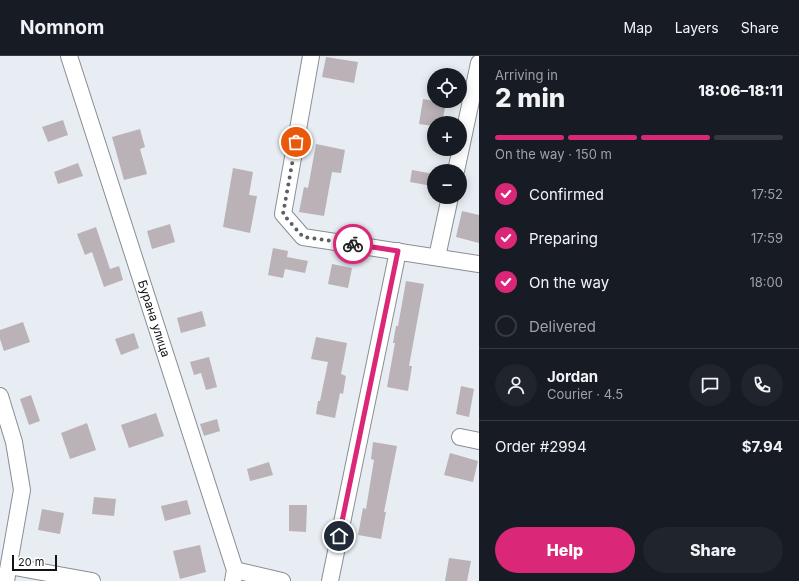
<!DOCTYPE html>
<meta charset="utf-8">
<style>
body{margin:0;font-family:Inter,sans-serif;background:#20242c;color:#f1f3f6;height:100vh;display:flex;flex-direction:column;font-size:15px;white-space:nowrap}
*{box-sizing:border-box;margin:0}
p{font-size:13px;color:#9ea1a6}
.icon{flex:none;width:22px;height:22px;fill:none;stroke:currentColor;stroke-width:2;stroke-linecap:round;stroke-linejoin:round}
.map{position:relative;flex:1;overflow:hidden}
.panel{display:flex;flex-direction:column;background:#171b24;width:320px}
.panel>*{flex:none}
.tools{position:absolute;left:427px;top:12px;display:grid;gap:8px}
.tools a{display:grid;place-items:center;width:40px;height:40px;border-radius:50%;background:#171b24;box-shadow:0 2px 10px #0003;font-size:20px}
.scale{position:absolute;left:12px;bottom:10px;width:45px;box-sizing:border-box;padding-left:4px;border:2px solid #121416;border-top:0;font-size:11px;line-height:14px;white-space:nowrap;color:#121416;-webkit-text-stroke:3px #fff;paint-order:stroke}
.pin{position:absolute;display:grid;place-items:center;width:34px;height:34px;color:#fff;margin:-17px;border:2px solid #fff;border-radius:50%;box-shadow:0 1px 4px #0007}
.courier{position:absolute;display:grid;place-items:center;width:40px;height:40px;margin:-20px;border:3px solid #db2777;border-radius:50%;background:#fff;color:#222;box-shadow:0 1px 5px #0007}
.overview em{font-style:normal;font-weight:800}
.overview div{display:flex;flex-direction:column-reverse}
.overview{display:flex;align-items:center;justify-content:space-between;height:68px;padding:0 16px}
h1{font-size:26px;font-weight:800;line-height:30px}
.bar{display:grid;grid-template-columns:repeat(4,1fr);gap:6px 4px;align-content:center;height:48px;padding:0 16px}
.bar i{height:5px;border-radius:3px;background:#363941}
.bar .active{background:#db2777}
.bar p{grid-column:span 4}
.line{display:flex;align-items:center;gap:10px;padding:0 16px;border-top:1px solid #363941}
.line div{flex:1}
.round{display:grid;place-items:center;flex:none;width:42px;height:42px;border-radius:21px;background:#20242c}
ol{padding:0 16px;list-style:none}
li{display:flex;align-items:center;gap:12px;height:44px}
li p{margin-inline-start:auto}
li .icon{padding:4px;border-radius:50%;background:#db2777;color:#fff;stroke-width:4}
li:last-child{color:#9ea1a6}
li i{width:22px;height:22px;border:2px solid #363941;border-radius:50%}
.cta{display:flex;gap:8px;margin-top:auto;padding:8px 16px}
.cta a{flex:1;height:46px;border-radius:24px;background:#db2777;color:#fff;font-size:16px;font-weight:800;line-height:46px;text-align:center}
.cta a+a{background:#20242c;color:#f1f3f6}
header{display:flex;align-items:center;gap:24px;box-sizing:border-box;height:56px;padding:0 20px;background:#171b24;border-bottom:1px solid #363941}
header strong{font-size:19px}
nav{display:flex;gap:22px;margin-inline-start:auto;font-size:14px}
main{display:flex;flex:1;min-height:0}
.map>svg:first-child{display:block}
</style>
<header>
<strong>Nomnom</strong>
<nav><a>Map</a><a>Layers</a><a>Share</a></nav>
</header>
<main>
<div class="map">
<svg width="479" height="525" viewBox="0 0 479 525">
<rect width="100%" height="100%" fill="#e7edf2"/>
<path fill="#bab2b6" d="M326,1L358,6L354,27L322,21Z
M423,43L446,47L442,67H434V70L419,68Z
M63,64L68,79L48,86L42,71Z
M140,73L145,91L140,93L147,118L124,124L112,81Z
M316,88L345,94L341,117L332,116L324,160L299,156L304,131L308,132Z
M78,107L83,120L58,128L54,116Z
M233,112L253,116L249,139L257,140L250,177L223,171Z
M412,114L434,118L432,130L410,126Z
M462,155L479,159V187L456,181Z
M170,168L175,186L152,193L147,175Z
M96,171L110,213L119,210L123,224L104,231L92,196L85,199L77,178Z
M273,192L288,195L287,201L308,205L305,217L285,213L283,222L268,219Z
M332,208L352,212L348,232L328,228Z
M406,225L424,228L409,310H412L408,335L387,331L395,287H393L396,270H398Z
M202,255L206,270L181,277L177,262Z
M23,266L30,286L4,295L0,283V274Z
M134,277L139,292L121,299L115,283Z
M316,281L347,287L341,318L346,320L343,338L340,337L335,362L316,358L318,345H320L328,306L311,303Z
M209,301L217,331L206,334L201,317L194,319L190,306Z
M461,330L474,333L469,361L456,358Z
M31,339L40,365L29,369L20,343Z
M156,357L164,380L129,392L121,369Z
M217,363L220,375L204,380L200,368Z
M87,367L96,394L70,403L61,377Z
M373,386L397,390L384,456H386L381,483L358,479L363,452L366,453L374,404L371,403Z
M450,397L478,405L473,426L444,419Z
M269,406L273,419L250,425L247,413Z
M94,441L116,443L114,460L92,458Z
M187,444L191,458L165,465L161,450Z
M289,449H307L306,476L289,475Z
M42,453L64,457L60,478L38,474Z
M200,489L206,516L180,523L173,495Z
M449,502L471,505L467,525H445Z"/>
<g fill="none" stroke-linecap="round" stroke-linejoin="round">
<defs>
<g id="minor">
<path id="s1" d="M69,0L235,514L233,525"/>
<path d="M311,0L283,158L303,181L479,208"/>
<path d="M456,115L479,7"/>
<path d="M437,201L450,141"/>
<path d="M0,340L14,386L22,434L6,525"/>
<path d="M460,381L479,385"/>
<path d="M9,510L92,525"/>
<path d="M235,514L282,525"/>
<path d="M330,525L398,195"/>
</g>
</defs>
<use href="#minor" stroke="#888e93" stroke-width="18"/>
<use href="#minor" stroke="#fff" stroke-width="16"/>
</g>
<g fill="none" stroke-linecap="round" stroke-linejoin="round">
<path stroke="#5d6063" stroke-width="4" stroke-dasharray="0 7.2" d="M296,86L283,158L303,181L353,188"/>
<path stroke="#db2777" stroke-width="5" d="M339,480L398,195L353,188"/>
</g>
<g text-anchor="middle" stroke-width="3" stroke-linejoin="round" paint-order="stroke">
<g font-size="12" fill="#121416" stroke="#fff">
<text dy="4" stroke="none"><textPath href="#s1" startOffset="276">Бурана улица</textPath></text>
</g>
</g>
</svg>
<div class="tools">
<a><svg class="icon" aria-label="locate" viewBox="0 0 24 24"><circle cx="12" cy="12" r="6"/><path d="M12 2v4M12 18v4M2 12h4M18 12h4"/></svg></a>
<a>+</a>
<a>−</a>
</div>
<div class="scale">20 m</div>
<div class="pin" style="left:296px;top:86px;background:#ea580c"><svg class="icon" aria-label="bag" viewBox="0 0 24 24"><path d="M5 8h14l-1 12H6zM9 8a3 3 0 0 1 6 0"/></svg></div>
<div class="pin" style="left:339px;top:480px;background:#1f2937"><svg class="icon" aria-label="home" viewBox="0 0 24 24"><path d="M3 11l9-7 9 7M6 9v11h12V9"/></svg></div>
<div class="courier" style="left:353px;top:188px"><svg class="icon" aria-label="bike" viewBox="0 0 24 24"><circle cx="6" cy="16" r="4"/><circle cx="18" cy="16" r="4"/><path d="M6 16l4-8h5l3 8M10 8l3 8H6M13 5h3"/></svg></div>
</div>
<section class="panel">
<div class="overview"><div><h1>2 min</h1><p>Arriving in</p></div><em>18:06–18:11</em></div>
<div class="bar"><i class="active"></i><i class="active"></i><i class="active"></i><i></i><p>On the way · 150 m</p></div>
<ol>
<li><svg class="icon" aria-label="check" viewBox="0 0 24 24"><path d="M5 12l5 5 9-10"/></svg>Confirmed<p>17:52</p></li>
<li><svg class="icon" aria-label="check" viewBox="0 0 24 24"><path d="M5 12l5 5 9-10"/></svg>Preparing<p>17:59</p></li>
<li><svg class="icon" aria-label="check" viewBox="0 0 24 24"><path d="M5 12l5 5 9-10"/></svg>On the way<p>18:00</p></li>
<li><i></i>Delivered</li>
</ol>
<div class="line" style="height:72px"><a class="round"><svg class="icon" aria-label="person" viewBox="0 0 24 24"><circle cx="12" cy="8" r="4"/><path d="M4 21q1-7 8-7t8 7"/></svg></a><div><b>Jordan</b><p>Courier · 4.5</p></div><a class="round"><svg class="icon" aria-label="chat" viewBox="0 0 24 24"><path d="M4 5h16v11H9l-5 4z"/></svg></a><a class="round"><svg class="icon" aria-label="phone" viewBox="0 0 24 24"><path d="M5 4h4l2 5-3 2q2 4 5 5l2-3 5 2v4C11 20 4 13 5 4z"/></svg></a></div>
<div class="line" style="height:52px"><div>Order #2994</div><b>$7.94</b></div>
<div class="cta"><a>Help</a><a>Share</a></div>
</section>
</main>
